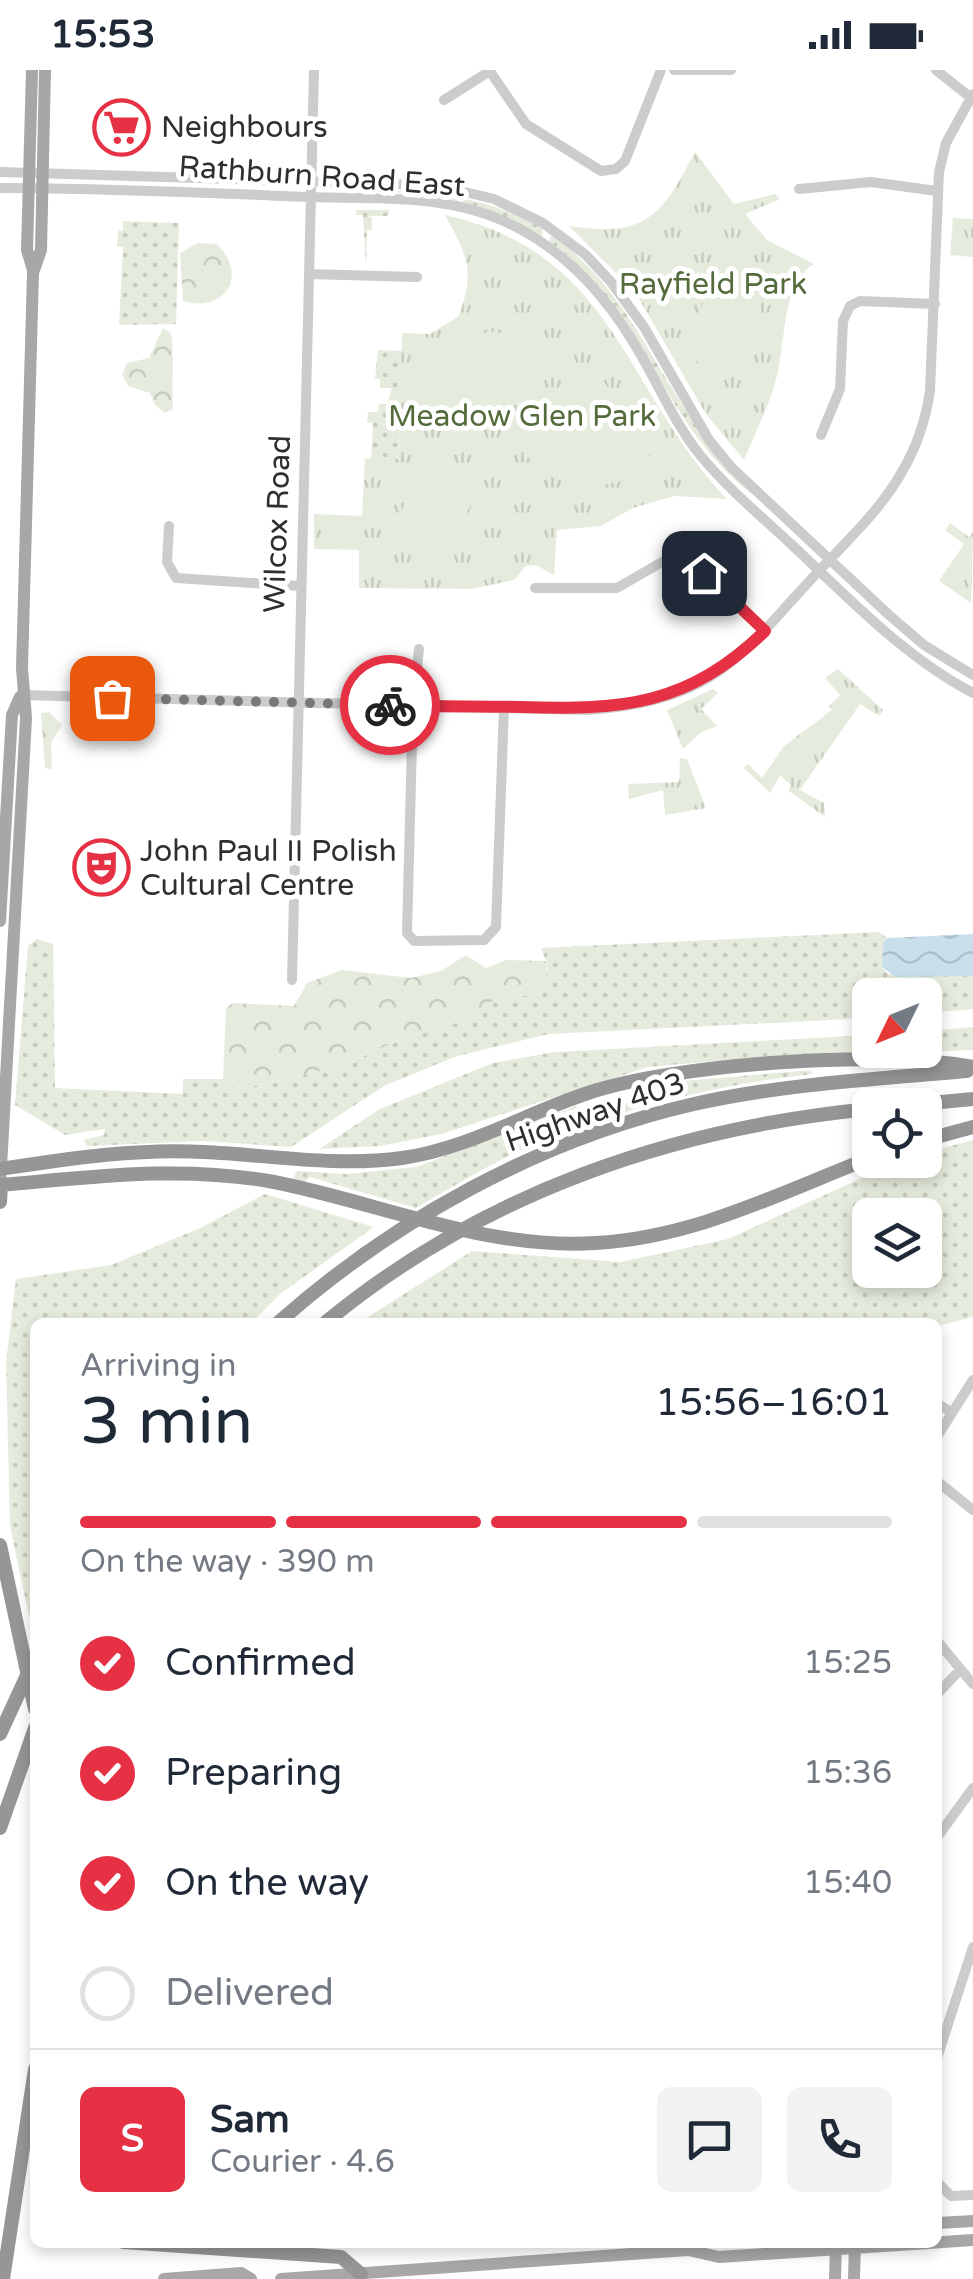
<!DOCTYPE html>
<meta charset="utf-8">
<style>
body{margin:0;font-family:"Varela Round",sans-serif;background:#f2f2f3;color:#1f2937;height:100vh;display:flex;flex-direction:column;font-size:38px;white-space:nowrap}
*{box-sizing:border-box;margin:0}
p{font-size:32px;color:#747a83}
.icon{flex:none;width:55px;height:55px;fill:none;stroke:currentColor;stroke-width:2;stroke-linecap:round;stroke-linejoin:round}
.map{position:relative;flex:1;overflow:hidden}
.panel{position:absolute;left:30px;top:1248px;width:912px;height:930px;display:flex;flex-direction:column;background:#fff;border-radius:15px;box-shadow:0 5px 15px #0003}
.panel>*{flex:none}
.needle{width:65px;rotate:227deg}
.controls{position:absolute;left:852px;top:908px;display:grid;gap:20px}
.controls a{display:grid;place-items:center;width:90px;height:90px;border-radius:15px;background:#fff;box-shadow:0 5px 15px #0003;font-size:50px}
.pin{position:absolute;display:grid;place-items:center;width:85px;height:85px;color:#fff;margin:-42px;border-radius:20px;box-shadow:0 5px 15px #0006}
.courier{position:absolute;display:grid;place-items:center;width:100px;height:100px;margin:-50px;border:8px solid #e63144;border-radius:50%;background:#fff;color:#222;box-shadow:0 2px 12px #0007}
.headline em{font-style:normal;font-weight:600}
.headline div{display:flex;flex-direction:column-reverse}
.headline{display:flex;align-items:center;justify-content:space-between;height:170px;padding:0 50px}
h1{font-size:65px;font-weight:600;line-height:75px}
.bar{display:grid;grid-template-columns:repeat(4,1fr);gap:15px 10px;align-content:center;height:120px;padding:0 50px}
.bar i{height:12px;border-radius:8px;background:#e0e1e3}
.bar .current{background:#e63144}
.bar p{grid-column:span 4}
.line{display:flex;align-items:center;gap:25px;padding:0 50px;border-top:2px solid #e0e1e3}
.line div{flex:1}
.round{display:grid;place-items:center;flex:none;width:105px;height:105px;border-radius:15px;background:#f2f2f3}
ol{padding:0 50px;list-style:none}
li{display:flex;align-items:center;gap:30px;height:110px}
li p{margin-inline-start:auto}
li .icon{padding:10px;border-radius:50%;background:#e63144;color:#fff;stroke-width:4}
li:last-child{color:#747a83}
li i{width:55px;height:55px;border:5px solid #e0e1e3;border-radius:50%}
.status{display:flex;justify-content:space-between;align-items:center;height:70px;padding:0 50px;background:#fff;direction:ltr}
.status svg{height:28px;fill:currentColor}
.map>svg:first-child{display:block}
</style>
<div class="status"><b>15:53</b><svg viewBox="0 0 49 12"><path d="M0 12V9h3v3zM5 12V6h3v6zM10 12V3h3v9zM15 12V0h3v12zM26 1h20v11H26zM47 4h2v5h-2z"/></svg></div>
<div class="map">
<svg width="973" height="2209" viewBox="0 0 973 2209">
<defs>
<pattern id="grass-dots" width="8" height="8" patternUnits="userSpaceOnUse" patternTransform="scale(2.5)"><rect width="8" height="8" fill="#e6ecdd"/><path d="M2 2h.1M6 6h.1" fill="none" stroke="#c6cbbe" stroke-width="1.8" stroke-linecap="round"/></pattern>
<pattern id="forest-crowns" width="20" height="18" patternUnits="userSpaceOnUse" patternTransform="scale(2.5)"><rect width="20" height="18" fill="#e6ecdd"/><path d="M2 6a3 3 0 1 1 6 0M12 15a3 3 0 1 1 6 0" fill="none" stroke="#c6cbbe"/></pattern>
<pattern id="park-tufts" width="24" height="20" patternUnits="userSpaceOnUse" patternTransform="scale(2.5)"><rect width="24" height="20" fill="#e6ecdd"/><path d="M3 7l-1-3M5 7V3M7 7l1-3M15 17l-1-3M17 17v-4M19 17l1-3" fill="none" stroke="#c6cbbe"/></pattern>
<pattern id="water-waves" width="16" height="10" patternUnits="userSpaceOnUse" patternTransform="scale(2.5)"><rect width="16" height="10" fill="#c9e0ec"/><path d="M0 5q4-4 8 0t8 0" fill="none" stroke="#adc0cb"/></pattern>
</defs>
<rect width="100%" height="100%" fill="#fff"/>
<path fill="url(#grass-dots)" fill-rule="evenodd" d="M386,121C444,122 490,129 542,158L543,166L461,131Z
M356,140H389L388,146H368L372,148V160H367L366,197L363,145H356Z
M123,151L179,153L176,254L119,255L123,177L117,176L118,161L123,160Z
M552,165C624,218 647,285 696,355C714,381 737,403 756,427C664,360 643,238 549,171Z
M378,280L402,281L399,390L371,389L373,353L367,352L368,342H378L379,334H387L392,318H380V309H375Z
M879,862L887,868L882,897L888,904L973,906V939L925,943V925H870V948L549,964L457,986L384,1016L291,1077L203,1071L86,1076L84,1070L104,1065L105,1059L65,1065L15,1035L28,876L37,869L53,874L55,1018L183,1024V1009H223L239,1019L343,996L396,971L459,952L492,931L542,923L548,896L541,878Z
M973,957V980L737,989L648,997L441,1064L380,1076L319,1079L380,1039L493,993L555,982L870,965V980H925V961Z
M811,1000L812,1004C712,1015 610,1041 517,1082C483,1098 450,1119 416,1138L310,1107L304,1113L293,1109L297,1101L346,1104L416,1097L576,1036L583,1047L660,1023L661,1013Z
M973,1070V1247L938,1256V1252H360L472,1181L621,1192L728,1169L901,1090H925V1083ZM925,1145V1200H870V1145Z
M265,1124L374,1157L280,1224L252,1252H35V1536L29,1546L10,1456L6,1292L16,1209L111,1195L198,1159Z"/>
<path fill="url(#forest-crowns)" d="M198,173L217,174C249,206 225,243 183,231L180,183Z
M163,258L171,263C175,287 171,314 173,339L165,343L155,335L150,323L128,316L122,305L127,293L149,288Z
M49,642L62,655L51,673L52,699L45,698L41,643Z
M466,885L486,898L506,890L545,891L548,895L543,923L492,931L459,952L396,971L343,996L239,1019L223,1009L226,938L233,933L294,936L307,913L342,900L411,908L441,901Z"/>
<path fill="url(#park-tufts)" d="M695,82L734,134L775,124L780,129L745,144L767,170L814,194C779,214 787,282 774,317C766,342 754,366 744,390L706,344L635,222L569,156C646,168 662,146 695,82Z
M445,145C616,183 623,320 727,429L674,426L633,438L601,456L557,460L554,505L536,495L526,496L514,510L472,519L359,518V480L314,479V444L362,446L365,389H399L402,263L430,264L459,246C475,200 468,187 445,145Z
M953,148L973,149V187L950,185Z
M950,453L969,467L973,462L971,533L939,511L964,474L945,460Z
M838,599L883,640L879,646L860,634L800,720L824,733L825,747L788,720L791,715L780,705L770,723L744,698L748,694L762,708L784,676L832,640L829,636L840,625L825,608Z
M713,619L718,623L701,639L717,656L700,663L683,679L667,640Z
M680,688L687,689L706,738L665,745L663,720L629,729L628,714L679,712Z"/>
<path fill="#e6ecdd" d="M708,159L714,174L676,188L670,172Z
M713,199L767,215L740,305L686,288Z
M495,261L523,272L540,289L476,367L405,309C426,279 460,267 495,261Z
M605,313L657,398C604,422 555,427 518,375Z
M432,385L483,413L439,492L388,464Z"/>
<path fill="url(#water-waves)" d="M973,864V906L896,907L882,897L883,873L887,868Z"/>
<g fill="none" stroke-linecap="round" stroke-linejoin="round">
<path stroke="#ccc" stroke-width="10" d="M489,0L526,54L601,101L616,99L625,91L661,0
M674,0H731
M936,0L970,27
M444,30L490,1
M0,102L397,114L449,118L494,129L543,153L586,185L611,212L644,257L709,370L731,397L889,545L924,575L973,605
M0,118C104,118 207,123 310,127C367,129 429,125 483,143C555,167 606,223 642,287C661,320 676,355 700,385C727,418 761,446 792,475C849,528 904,587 973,623
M799,119L871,112L937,121
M309,204L417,207
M821,365L840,319L843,251L850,236L860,231L935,234
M169,456L167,492L176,508L300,516
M535,518H617L676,484L694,494L765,561
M419,579L413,635L407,863L414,871L484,870L496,857L504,637
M21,625L588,640C627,637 664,631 699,613C743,591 772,551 805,516C838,479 879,444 903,400C917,376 926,348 930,321L939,102L946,73L973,24
M292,910L314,0
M938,1334L951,1342
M938,1365L973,1310
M938,1412L973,1440
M938,1572L973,1614
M938,1623L959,1601
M938,1766L973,1718
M938,1985L973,1877
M938,2113L951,2126L973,2125"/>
<path stroke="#a7a7a7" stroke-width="12" d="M32,0L27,180L33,200
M0,851L12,645L20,627
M0,1115L26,648L22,598L33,203L41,180L45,0
M938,2153L973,2151
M164,2209L241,2203L251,2209
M281,2209L688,2180L719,2187L973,2170
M835,2209L836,2172
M854,2209L855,2172"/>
<path stroke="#969696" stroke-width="14" d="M910,1035L973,1029
M925,1070L973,1057
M0,1099C67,1089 136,1078 204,1082C271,1085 335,1097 402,1088C467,1079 527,1043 588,1023C674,994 885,979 973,997
M0,1132L1,1115C93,1107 183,1095 274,1112C380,1133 486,1180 595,1173C693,1168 780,1123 870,1088
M279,1252C395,1149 541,1069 694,1034C783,1014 876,1009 967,1001
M326,1252C481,1124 672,1058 870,1039
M0,1475L35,1639
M0,1664L35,1588
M0,1758L35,1658
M123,2172L341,2187L361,2204
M3,2209L35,1999"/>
</g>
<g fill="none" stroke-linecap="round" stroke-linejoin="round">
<path stroke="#787878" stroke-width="10" stroke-dasharray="0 18" d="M112,628L390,635"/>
<path stroke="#e63144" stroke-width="12" d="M390,635C433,637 477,636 520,637C624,640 687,636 765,561L704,503"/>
</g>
<defs>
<symbol id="supermarket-ring" viewBox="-11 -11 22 22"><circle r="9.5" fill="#fff" stroke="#e63144" stroke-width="1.5"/><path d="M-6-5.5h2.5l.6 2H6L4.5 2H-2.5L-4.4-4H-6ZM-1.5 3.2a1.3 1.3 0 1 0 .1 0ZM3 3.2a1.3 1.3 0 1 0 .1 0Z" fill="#e63144"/></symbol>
<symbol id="theatre-ring" viewBox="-11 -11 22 22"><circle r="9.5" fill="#fff" stroke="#e63144" stroke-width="1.5"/><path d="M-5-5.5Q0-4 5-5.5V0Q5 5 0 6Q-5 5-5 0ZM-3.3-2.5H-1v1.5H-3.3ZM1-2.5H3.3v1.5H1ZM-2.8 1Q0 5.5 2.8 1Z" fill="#e63144"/></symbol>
</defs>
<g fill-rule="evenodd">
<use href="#supermarket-ring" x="90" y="26" width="63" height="63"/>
<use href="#theatre-ring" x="70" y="766" width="63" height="63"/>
</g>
<g text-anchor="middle" stroke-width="10" stroke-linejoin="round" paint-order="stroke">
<g font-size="30" fill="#2f2f2f" stroke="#fff" text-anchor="start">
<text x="161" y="67">Neighbours</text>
<text x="140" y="791">John Paul II Polish<tspan x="140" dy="34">Cultural Centre</tspan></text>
</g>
<g font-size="30" fill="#2f2f2f" stroke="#fff">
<text transform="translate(322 106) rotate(4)" y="10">Rathburn Road East</text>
<text transform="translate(277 454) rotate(-88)" y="10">Wilcox Road</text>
<text transform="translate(595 1042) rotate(-19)" y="10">Highway 403</text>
</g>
<g font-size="30" fill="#546c3c" stroke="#fff">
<text x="713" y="224">Rayfield Park</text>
<text x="522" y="356">Meadow Glen Park</text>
</g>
</g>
</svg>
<div class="controls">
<a><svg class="needle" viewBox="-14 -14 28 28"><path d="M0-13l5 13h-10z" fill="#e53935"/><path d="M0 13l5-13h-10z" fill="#747a83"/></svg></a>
<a><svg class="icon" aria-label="locate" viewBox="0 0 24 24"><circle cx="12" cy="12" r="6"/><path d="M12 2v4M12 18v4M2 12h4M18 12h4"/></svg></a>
<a><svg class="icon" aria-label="layers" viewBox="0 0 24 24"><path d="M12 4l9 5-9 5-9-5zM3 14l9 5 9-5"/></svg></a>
</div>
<div class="pin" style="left:112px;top:628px;background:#ea580c"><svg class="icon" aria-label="bag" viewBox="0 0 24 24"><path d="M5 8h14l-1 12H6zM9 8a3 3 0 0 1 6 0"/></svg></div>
<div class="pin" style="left:704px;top:503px;background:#1f2937"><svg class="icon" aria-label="home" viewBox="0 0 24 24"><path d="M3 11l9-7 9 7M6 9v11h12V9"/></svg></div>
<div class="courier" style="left:390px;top:635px"><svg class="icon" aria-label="bike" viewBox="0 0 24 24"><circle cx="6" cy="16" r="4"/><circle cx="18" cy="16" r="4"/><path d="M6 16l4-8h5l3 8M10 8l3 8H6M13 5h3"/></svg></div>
<section class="panel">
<div class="headline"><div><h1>3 min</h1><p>Arriving in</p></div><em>15:56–16:01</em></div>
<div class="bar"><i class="current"></i><i class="current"></i><i class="current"></i><i></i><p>On the way · 390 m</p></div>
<ol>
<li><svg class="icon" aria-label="check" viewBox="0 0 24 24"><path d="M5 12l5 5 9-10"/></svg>Confirmed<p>15:25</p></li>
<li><svg class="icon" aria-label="check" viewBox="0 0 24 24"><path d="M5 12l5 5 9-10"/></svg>Preparing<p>15:36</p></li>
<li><svg class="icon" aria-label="check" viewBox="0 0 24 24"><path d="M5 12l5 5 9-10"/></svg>On the way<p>15:40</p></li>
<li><i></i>Delivered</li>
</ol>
<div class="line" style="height:180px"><b class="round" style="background:#e63144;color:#fff">S</b><div><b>Sam</b><p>Courier · 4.6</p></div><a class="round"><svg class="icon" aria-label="chat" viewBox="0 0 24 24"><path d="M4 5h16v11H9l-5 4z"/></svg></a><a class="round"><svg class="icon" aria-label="phone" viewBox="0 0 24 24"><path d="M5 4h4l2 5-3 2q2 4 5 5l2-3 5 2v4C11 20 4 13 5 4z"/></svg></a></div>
</section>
</div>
